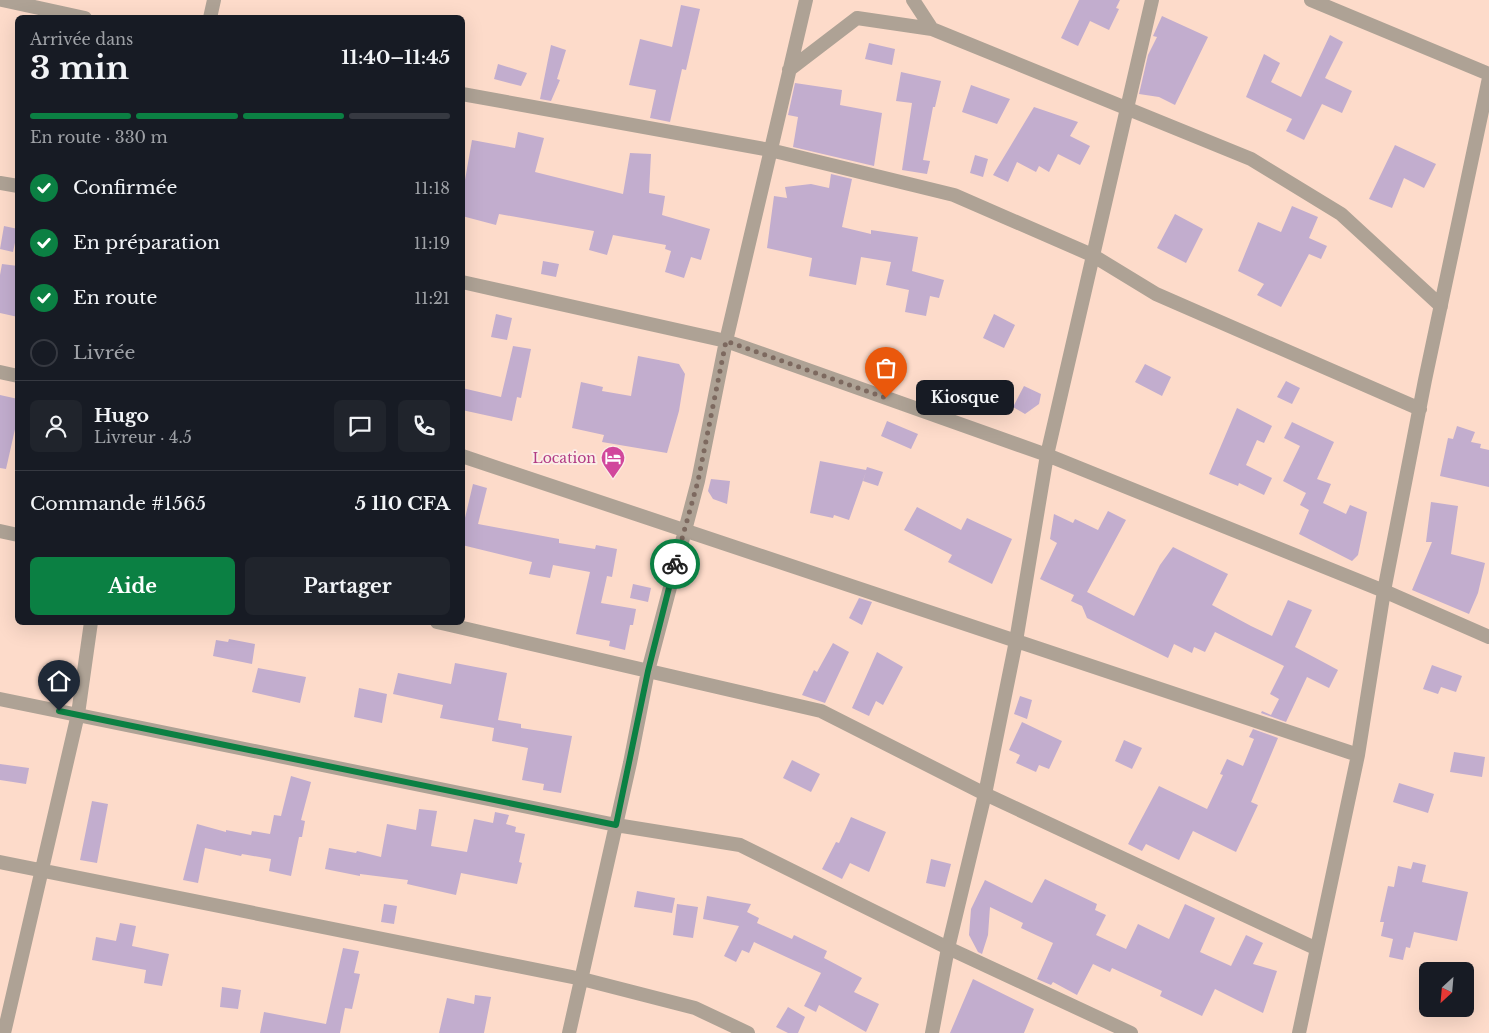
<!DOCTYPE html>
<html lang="fr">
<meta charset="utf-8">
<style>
body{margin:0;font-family:"Libre Baskerville",serif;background:#20242c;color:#f1f3f6;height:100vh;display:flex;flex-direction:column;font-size:19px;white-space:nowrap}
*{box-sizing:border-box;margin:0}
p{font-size:16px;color:#9ea1a6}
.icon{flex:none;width:28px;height:28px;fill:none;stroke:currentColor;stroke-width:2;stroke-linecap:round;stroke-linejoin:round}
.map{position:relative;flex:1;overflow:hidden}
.drawer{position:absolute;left:15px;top:15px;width:450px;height:610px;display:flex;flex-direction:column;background:#171b24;border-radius:8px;box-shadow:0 5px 20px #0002}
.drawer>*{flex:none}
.needle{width:32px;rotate:206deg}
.controls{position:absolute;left:1419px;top:962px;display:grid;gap:10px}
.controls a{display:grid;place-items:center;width:55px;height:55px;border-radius:8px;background:#171b24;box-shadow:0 5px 20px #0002;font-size:25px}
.pin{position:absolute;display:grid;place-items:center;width:42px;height:42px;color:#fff;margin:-51px -21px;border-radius:50% 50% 50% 0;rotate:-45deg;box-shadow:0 0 5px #0007}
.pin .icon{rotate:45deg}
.courier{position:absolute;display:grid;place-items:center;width:50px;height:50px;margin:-25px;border:4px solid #0b8043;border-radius:50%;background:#fff;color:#222;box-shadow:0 1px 6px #0007}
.bubble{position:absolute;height:35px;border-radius:8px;background:#171b24;box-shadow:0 5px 20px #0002;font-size:16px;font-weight:700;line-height:35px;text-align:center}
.headline em{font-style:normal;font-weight:700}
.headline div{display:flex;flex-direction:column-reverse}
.headline{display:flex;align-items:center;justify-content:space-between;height:85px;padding:0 15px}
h1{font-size:32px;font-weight:700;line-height:38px}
.bar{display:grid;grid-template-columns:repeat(4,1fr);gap:8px 5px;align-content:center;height:60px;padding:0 15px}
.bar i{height:6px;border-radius:4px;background:#363941}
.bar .on{background:#0b8043}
.bar p{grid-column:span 4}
.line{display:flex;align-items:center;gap:12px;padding:0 15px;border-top:1px solid #363941}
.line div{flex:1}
.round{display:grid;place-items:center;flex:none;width:52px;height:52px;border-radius:8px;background:#20242c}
ol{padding:0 15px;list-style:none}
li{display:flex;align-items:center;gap:15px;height:55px}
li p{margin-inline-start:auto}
li .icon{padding:5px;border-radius:50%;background:#0b8043;color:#fff;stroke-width:4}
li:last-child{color:#9ea1a6}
li i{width:28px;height:28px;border:2px solid #363941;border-radius:50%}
.button{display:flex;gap:10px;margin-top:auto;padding:10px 15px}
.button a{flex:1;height:58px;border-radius:8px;background:#0b8043;color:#fff;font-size:20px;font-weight:700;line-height:58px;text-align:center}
.button a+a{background:#20242c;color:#f1f3f6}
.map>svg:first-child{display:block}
</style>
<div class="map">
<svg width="1489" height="1033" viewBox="0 0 1489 1033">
<rect width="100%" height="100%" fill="#fddbca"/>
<path fill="#c2adce" d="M1079,0H1120L1116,8L1119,9L1109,30L1090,21L1078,46L1061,38Z
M681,5L700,9L686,70L682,69L670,122L650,118L656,90L629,85L640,39L672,47Z
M1162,16L1208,37L1175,105L1159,97L1139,94L1148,55L1157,37L1153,36Z
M1330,35L1343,42L1325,78L1352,91L1342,113L1322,104L1304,140L1286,131L1292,119L1246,97L1264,54L1280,63L1271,82L1301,97Z
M869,43L895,49L892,65L865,59Z
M551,45L566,50L557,79L560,80L551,101L540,99Z
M498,64L527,73L521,86L494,79Z
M901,72L941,81L935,107H933L923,160L930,161L927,174L902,170L912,103L896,101Z
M795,83L842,90L840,105L882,113L874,166L793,147L798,117L788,115Z
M971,85L1010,99L997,124L962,112Z
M1034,107L1078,122L1070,136L1090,146L1080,165L1058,154L1049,172L1039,166L1036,172L1017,162L1008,182L993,175Z
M518,132L544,138L535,172L623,194L630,153L651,154L649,193L665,196L662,215L710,229L701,260L691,257L684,278L665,272L671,251L665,249L666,245L613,235L607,255L589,250L594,231L499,214L496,225L462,216V197L472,140L515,148Z
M1395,145L1436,164L1424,188L1404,178L1392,208L1369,199Z
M975,155L988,159L983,177L970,173Z
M831,174L852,179L842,227L871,234V230L918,237L912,271L944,280L939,298L930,296L926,316L905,312L909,290L886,285L891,262L861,257L856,285L809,276L812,258L767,248L774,196L787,198L785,187L811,184L829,188Z
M1292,206L1318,217L1309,238L1327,246L1321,259L1309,254L1281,307L1257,295L1264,284L1238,271L1258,222L1281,232Z
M1175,214L1203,229L1186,263L1157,248Z
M4,226L18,229L13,252L0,249Z
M543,261L559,264L556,277L541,274Z
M2,264L18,266V317L0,313V275Z
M496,314L512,318L507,340L491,337Z
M994,314L1015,325L1004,348L983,338Z
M513,346L531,349L521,398L517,397L512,421L462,410V388L501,397Z
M638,356L679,364L685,374L679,411L667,453L602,442L604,435L572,428L581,382L603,387L602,391L631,396Z
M1145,364L1171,377L1162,396L1135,382Z
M1286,381L1300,388L1292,404L1277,397Z
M1024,386L1041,394L1039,404L1025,414L1013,407Z
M0,395L18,399V416L6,469L0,468Z
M1237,408L1272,426L1264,443L1257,440L1246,465L1272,478L1264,495L1239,483L1238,486L1209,474Z
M887,421L918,434L911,449L881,436Z
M1292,422L1334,442L1317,479L1331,484L1323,503L1346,514L1350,505L1367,512L1358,555L1352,561L1299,534L1309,510L1300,505L1306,493L1283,481L1300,446L1284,438Z
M1457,426L1475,432L1471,442L1481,444L1480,448L1489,450V487L1440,476L1448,438L1453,439Z
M820,461L866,470L867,467L883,472L878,486L863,481L866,472L849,520L834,515L833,518L810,513Z
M711,479L730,481L727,504L713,499L708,491Z
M473,484L487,488L478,524L559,539V543L595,549L596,545L617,549L612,577L607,576L601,603L636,609L633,625H630L625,650L609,646L610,641L576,634L590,572L553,565L550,578L529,574L532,562L462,545V518H465Z
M1431,502L1458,506L1451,554L1485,563L1478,593L1469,614L1412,590L1432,542H1426Z
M917,507L961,530L967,518L1012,539L992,584L948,562L952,555L904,530Z
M1108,511L1126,520L1087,592L1134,616L1160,565L1173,547L1228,574L1212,605L1251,626L1272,636L1288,600L1312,610L1295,647L1338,670L1329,688L1307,677L1286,722L1261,713L1262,711L1271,715L1279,699L1270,694L1284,666L1215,632L1205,652L1194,647L1192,653L1174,644L1168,658L1087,618L1082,606L1071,601L1074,595L1040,579L1057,543L1050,539L1054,514L1073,523L1075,519L1098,530Z
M633,584L651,588L648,602L630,598Z
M859,598L872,602L862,625L849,618Z
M229,639L255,644L252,664L213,656L216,640L228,642Z
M833,643L849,652L825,703L802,695L814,670L817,672Z
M877,652L903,667L883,705L876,701L869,716L852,708Z
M455,663L507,673L498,720L521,724V728L572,736L561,793L543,790L544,784L522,780L528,748L492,741L494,728L440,718L443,705L393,694L398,673L451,684Z
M1432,665L1462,676L1456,692L1441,687L1438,694L1423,689Z
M258,668L306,677L300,703L252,692Z
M359,688L387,694L382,723L354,717Z
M1020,696L1032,700L1027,719L1014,714Z
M1022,722L1062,741L1049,769L1039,765L1036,772L1016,763L1020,755L1009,750Z
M1253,729L1278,738L1251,802L1258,805L1236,852L1193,831L1179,860L1146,844L1142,851L1128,844L1159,786L1207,809L1223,775L1220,774L1227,759L1243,766L1254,739L1249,737Z
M1124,740L1142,748L1132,769L1115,761Z
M1454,752L1485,757L1482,777L1450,772Z
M792,760L820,774L811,792L783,778Z
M0,764L29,768L26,784L0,780Z
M291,776L311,782L301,820L305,821L302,837H299L291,876L269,871L271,859L242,854L241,856L205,848L198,883L183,880L197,824L226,832V830L251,835L252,831L270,834L274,815L281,816Z
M1399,783L1434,794L1428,813L1393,802Z
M92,801L108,804L97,863L80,860Z
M419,809L437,811L431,846L467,852L474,819L493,823L495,812L509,815L506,824L516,827L515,832L525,834L519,862L522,863L517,884L461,873L456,895L407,884L408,880L360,874V876L325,869L329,848L356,853L357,851L381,857L387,824L416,830Z
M851,817L886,832L869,872L850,863L842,879L822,869L836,842L839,843Z
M931,859L951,864L945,887L926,883Z
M1413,862L1426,865L1422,882L1468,892L1457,941L1414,932L1410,948L1406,947L1403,960L1389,957L1393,939L1381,936L1384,922H1380L1388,886L1394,887L1398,866L1411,869Z
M1045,879L1097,904L1095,910L1106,915L1096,935L1126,949L1138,924L1169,939L1185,904L1215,918L1200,952L1231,966L1246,935L1263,943L1253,964L1277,971L1263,1013L1215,989L1202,1016L1160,996L1162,991L1112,968L1110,972L1093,964L1077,995L1053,982L1051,985L1037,979L1053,943L1021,928L1023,923L990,907L988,935L982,954L978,952L969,935L971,909L985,880L1032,903Z
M637,891L675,898L672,913L634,907Z
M707,896L751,904L747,912L759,918L757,923L792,939L794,935L827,951L824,958L862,978L854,992L879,1004L866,1032L819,1005L816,1012L804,1006L821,973L754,942L749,953L742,950L736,962L724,956L739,926L703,919Z
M384,904L397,906L394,924L381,922Z
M677,904L698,907L693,938L673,935Z
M120,923L136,926L132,946L169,954L162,986L144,983L146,970L92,960L96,937L116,941Z
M343,948L359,951L354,973L360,974L352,1009L345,1008L340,1033H260L264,1012L326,1024Z
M973,979L1034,1009L1024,1033H950Z
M222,987L241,990L238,1009L220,1007Z
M475,995L491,997L484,1033H439L447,998L474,1004Z
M788,1007L805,1017L798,1033H788L776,1027Z"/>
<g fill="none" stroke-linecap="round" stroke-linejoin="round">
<path stroke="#aea295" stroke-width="14" d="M2,0L85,18
M913,0L932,29
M1311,0L1489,74
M210,18L214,0
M789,70L857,18L932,29L1251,159L1341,214L1441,306
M462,94L770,150L954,195L1092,255L1156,294L1420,409
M0,183L18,186
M462,282L726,341L1047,455L1384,591L1489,637
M0,372L18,376
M462,456L1358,755
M0,531L18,535
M437,622L821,711L985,794L1315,948
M0,699L616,825L740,845L948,948L1131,1033
M0,862L582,979L695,1008L748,1033
M4,1033L78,714L91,622
M569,1033L630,763L648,671L698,481L726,341L806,0
M932,1033L948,948L985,794L1016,641L1047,455L1152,0
M1299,1033L1358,755L1384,591L1425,380L1489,78"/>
</g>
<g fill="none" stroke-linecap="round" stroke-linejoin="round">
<path stroke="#7d695f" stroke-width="5" stroke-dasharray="0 9" d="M675,564L698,481L726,341L886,398"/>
<path stroke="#0b8043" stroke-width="6" d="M59,711L616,825L648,671L675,564"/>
</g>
<defs>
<symbol id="hotel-pin" viewBox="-11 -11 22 30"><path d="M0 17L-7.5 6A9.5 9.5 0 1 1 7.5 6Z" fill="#d1479c" stroke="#fbede6"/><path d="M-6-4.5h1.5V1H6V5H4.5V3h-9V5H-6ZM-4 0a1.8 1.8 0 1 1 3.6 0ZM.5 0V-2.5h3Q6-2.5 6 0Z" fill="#fff"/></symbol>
</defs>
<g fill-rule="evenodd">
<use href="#hotel-pin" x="599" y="444" width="28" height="38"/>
</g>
<g text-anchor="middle" stroke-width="4" stroke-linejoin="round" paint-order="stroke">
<g font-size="14" fill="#b23c85" stroke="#fbede6" text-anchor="end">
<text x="596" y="463">Location</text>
</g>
</g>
</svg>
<div class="controls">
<a><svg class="needle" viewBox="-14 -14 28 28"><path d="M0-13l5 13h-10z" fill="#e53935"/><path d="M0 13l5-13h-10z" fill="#9ea1a6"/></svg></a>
</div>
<div class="pin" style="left:886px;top:398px;background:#ea580c"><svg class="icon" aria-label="bag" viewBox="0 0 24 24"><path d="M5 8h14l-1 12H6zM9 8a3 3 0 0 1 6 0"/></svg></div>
<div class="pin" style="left:59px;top:711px;background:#1f2937"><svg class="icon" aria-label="home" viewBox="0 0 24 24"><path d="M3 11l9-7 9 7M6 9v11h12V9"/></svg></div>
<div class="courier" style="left:675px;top:564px"><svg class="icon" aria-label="bike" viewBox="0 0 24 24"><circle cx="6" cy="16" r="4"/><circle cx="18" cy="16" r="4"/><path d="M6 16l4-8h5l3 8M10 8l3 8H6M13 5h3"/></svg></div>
<div class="bubble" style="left:916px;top:380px;width:98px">Kiosque</div>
<section class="drawer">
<div class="headline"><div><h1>3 min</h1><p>Arrivée dans</p></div><em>11:40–11:45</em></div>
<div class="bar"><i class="on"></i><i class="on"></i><i class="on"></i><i></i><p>En route · 330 m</p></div>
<ol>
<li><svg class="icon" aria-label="check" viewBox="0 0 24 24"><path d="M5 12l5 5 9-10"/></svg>Confirmée<p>11:18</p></li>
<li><svg class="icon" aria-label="check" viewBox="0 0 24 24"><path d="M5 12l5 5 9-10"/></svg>En préparation<p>11:19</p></li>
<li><svg class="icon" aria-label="check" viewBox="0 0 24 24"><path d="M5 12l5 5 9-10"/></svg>En route<p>11:21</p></li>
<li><i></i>Livrée</li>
</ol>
<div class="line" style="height:90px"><a class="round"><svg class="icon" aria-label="person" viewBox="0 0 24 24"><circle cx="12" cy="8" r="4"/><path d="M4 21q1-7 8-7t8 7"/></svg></a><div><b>Hugo</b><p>Livreur · 4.5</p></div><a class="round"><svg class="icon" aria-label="chat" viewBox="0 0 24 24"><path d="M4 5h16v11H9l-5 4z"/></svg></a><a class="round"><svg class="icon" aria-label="phone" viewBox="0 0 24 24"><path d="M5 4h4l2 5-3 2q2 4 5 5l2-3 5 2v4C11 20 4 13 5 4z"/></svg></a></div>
<div class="line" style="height:65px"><div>Commande #1565</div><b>5 110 CFA</b></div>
<div class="button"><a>Aide</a><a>Partager</a></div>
</section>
</div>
